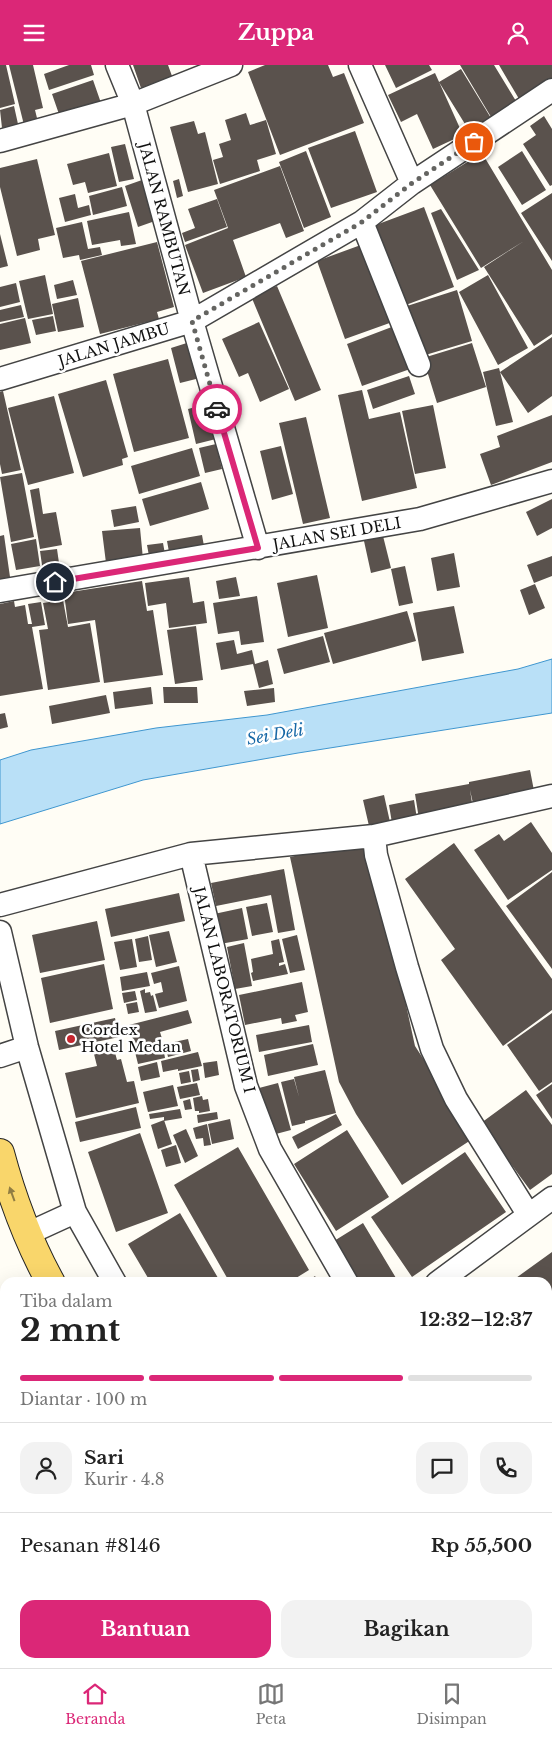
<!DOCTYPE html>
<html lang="id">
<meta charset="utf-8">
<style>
body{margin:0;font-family:"Libre Baskerville",serif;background:#f2f2f2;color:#222;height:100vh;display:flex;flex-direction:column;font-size:19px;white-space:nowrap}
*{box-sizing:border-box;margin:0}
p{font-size:16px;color:#767676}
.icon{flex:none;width:28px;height:28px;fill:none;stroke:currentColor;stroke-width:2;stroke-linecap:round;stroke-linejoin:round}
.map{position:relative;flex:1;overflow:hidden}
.details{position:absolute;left:0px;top:1212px;width:552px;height:391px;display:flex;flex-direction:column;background:#fff;border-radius:15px 15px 0 0;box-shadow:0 5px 20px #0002}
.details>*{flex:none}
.pin{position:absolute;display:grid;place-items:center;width:42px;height:42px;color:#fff;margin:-21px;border:2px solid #fff;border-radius:50%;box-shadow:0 1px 5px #0007}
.courier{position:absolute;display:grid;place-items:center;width:50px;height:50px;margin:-25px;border:4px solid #db2777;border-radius:50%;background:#fff;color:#222;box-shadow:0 1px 6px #0007}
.head em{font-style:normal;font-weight:700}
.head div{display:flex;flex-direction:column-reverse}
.head{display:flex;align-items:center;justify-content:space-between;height:85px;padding:0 20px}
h1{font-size:32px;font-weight:700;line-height:38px}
.bar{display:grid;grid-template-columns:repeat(4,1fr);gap:8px 5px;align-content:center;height:60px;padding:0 20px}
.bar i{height:6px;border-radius:4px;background:#e0e0e0}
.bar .selected{background:#db2777}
.bar p{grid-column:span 4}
.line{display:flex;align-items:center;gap:12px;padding:0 20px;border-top:1px solid #e0e0e0}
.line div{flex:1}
.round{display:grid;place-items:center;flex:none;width:52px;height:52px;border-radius:15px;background:#f2f2f2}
.primary-button{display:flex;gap:10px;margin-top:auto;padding:10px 20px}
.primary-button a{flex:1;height:58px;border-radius:15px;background:#db2777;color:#fff;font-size:20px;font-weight:700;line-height:58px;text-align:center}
.primary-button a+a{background:#f2f2f2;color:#222}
header{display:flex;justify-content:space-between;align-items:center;height:65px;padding:0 20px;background:#db2777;color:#fff;font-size:22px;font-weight:700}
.menu{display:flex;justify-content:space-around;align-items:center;height:70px;border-top:1px solid #e0e0e0;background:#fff;font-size:14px;color:#767676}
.menu a{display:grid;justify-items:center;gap:2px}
.menu .selected{color:#db2777}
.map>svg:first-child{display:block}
</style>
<header><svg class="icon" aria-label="menu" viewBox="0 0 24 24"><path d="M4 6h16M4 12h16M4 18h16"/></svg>Zuppa<svg class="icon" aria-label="person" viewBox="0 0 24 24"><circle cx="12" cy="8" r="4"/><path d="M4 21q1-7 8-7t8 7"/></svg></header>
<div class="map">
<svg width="552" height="1603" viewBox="0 0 552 1603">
<rect width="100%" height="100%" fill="#fffdf5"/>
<path fill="#b9e0f7" stroke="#3f96cf" d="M552,594V648L298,688L143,715L0,759V695L31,685L156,663L267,650L518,604Z"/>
<path fill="#5a524d" d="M0,0H6L15,39L0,43Z
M9,0H33L43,43L35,45L38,57L24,60Z
M69,0H91L94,10L49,25L44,9Z
M133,0H168L172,11L141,23Z
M265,0H328L333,12L344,8L364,58L280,90L248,7Z
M385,0H429L432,5L396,23Z
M460,0H494L519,41L494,57Z
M499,0H552V22L522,39Z
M461,4L494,58L473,72L439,17Z
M435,8L463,70L433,84L417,49L401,57L388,30Z
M93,15L101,38L60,52L52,29Z
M14,41L18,59L2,63L0,45Z
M246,48L250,60L266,55L276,89L257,95L260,106L220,119L213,95L223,92L219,79L231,75L225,55Z
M544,51L552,64V120L550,121L523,79L536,70L530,61Z
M194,56L198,69L205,67L218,119L188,127L170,62Z
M355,66L377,127L331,143L308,83Z
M125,79L134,114L119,117L111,82Z
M306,86L331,152L304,163L279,97Z
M522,86L546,125L522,140L498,102Z
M109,88L117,121L88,128L85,117L73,120L67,99Z
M482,88L552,205V269L534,281L484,202L524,176L481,203L430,120Z
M37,94L55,170L38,174L40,185L17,191L0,122V103Z
M280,101L304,166L286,173L280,158L233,175L246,212L203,228L185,180L228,163L214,125Z
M179,114L183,131L177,133L173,116Z
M142,115L155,156L138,162L125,121Z
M122,122L127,141L93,150L89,131Z
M552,128V196L521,148Z
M75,129L78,143L89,140L91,150L65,157L59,133Z
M217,134L227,162L185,177L182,168L195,163L188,144Z
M424,142L454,222L403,241L373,161Z
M441,144L479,205L457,215L431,148Z
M129,147L136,179L121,181L120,175L92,180L87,156Z
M82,157L88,184L100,182L102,190L80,195L79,190L63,193L56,163Z
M0,169L8,201L0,203Z
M157,177L174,242L157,247L159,254L100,269L81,196Z
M369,177L398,255L345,274L317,196Z
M45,210L53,249L28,254L19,216Z
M488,210L528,283L498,300L459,227Z
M73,215L77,230L57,234L54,220Z
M16,218L20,237L0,242V222Z
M277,221L321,325L295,336L251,231Z
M457,225L472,276L422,291L407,241Z
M78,233L84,262L58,267L52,239Z
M21,240L24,252L0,257V245Z
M53,251L56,266L36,270L32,255Z
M25,253L31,278L0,285V259Z
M259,257L289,324L260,337L248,308L239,312L222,274Z
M397,260L413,303L362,321L347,279Z
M552,272V331L528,348L500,307Z
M190,277L200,313L180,318L171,283Z
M472,278L486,322L437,338L423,293Z
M168,294L189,373L134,387L113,309Z
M499,303L513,357L496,361L483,307Z
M409,311L415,329L373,344L367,325Z
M106,315L128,392L122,394L123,400L83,412L58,329Z
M362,325L369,354L400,347L417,423L362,436L338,330Z
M3,326L21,405L2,409L0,399V327Z
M54,331L74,408L28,420L8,343Z
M207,339L216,374L196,379L188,344Z
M433,340L446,403L415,409L402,346Z
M552,350V397L491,420L480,389L500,382L497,371Z
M306,352L330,453L303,459L279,358Z
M216,379L222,404L205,408L199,383Z
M281,381L293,429L272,435L260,386Z
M192,383L200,411L139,429L131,401Z
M22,408L34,472L11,477L0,412Z
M201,417L209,444L150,461L142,434Z
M39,423L43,449L56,447L62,480L40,484L30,425Z
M552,434V463L537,471L526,447Z
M136,441L139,457L114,462L111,445Z
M140,463L143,494L106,498L102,466Z
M4,470L10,512L0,514V471Z
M202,470L204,481L169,487L167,476Z
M383,471L391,503L371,508L364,476Z
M36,474L40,501L16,505L11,479Z
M163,478L165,489L149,491L147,480Z
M57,484L60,505L43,507L40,486Z
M454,488L460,522L437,526L431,493Z
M552,491V511L534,518L527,500Z
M405,501L413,538L399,541L391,504Z
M317,510L328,563L288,572L277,518Z
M189,512L193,538L204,536L207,558L169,563L166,538L148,541L145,518Z
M236,512L240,531L219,534L216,516Z
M142,516L147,546L153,545L163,610L104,618L95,555L68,559L64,528Z
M535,519L545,543L529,550L520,525Z
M257,531L264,577L241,580L239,566L218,569L213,538Z
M63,535L68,562L90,558L100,617L48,625L39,565L48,564L43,538Z
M14,536L15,542L25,540L28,559H32L28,539L41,537L45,560L32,562L43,624L0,631V539Z
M454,541L464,588L422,596L413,548Z
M407,546L416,576L333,599L324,568Z
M196,561L203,615L175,619L167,565Z
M323,571L330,597L284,609L277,584Z
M234,575L237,589L252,585L255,599L268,595L273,619L259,623L253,599L221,605L216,578Z
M151,622L153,639L115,644L113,627Z
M163,622H197L198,638H164Z
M274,623L275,637L247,641L244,626Z
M106,630L110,648L52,659L49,641Z
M5,648L8,662L0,664V649Z
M530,705L535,731L474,743L470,725L473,744L419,754L415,729L469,719V717Z
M384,730L390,757L369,761L363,735Z
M414,735L417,754L392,758L389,740Z
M531,757L552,788V805L508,835L474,785L499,769L504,776Z
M370,775L415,981L474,1073L402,1120L356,1049L339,1017L290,792Z
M454,778L552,914V945L503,981L441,895L455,884L405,814Z
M284,804L295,865L278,868L271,830L216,841L211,818Z
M552,807V904L506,841Z
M179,828L185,856L111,872L105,844Z
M267,838L273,867L252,871L246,842Z
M242,843L248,874L220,879L214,849Z
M97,856L105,895L40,908L32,870Z
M169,866L177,897L156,902L149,870Z
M297,870L305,905L290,908L282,874Z
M148,871L152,895L139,897L135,874Z
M132,874L137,902L120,905L114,877Z
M279,874L284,897L279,898V901L285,899L288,909L253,916L251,908L253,907L251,894L273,889L271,876Z
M244,878L252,921L235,924L227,882Z
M104,899L113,944L50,958L41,913Z
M179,901L187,936L159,943L155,929L163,927L161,917L154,919L151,908Z
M147,907L150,921L122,926L120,912Z
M302,917L308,947L295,950L297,956L282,959L281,953L245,960L239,930Z
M145,924V928L150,927L151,931L153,930L157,946L145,948L140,926Z
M135,926L137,935L124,938L122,928Z
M137,937L139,947L128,949L126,939Z
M188,945L192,958L160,967L163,977L136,985L129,960Z
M552,948V1017L539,1026L507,980Z
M115,953L119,972L59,985L55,966Z
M309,960L312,977L259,987L256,970Z
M188,974L191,986L168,992L165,979Z
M313,979L318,1000L268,1011L264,990Z
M163,981L165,993L138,999L135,987Z
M114,984L117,995L121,994L127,1017L134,1016L139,1038L76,1053L65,1008L97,1001L94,989Z
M198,987L202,1001L178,1006V1004L163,1007L161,996Z
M217,996L219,1010L205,1013L203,998Z
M157,997L160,1012L141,1016L138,1002Z
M198,1004L200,1015L193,1017L191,1005Z
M325,1005L336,1048L305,1056V1058L292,1061L281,1017L294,1014L299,1032L294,1012Z
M189,1006L191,1017L181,1019L179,1008Z
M197,1018L200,1030L180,1034L177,1022Z
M278,1018L291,1065L272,1070L259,1023Z
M552,1019V1054L536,1030Z
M173,1020L178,1041L148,1047L143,1027Z
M526,1025L552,1060V1109L530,1125L481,1058Z
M202,1031L203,1035L208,1034L210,1046L199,1048V1046H195L193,1033Z
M190,1034L192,1044L185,1045L183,1036Z
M136,1042L141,1063L80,1077L75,1057Z
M180,1044L182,1053L164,1056V1052L150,1054L149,1049Z
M217,1047L218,1054L198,1058L197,1050Z
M336,1049L342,1060L298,1084L292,1072Z
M230,1054L234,1074L212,1079L208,1059Z
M164,1055L172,1079L158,1084L151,1060Z
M207,1059L211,1080L204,1081L203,1073L196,1074L193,1063Z
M186,1064L198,1091L185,1098L173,1070Z
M347,1065L389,1132L336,1166L294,1099Z
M140,1068L168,1148L116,1167L88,1087Z
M176,1080L181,1098L166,1102L161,1085Z
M238,1082L309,1205L288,1218H230L174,1120Z
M465,1087L506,1147L412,1212L371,1152Z
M180,1148L221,1218H151L128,1179Z
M363,1158L399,1218H359L334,1176Z
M552,1187V1225L548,1229V1218H509Z
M315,1211L319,1218H305Z
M0,1290L5,1298V1599H214L219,1603H0Z
M552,1354V1571L548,1575V1358Z
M481,1599H496L490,1603H484Z
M503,1599H517L512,1603H506Z"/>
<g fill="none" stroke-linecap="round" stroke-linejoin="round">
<defs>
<path id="minor" d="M117,0L133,39L192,256L258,483
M360,0L412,118
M0,76L133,39L231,0
M362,157L419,300
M0,314L192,256L362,157L412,118L552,25
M0,526L420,454L552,416
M374,771L376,790L407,902L432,984L456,1034L528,1149
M191,789L246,1021L270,1084L347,1218
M0,840L191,789L374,771L552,731
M0,867L27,982L75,1147L115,1218
M0,991L27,982
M27,1169L75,1147
M437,1218L552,1133
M0,1271L5,1279
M228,1599L232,1603"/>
<path id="major" d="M0,1088C12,1133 28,1176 51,1218
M349,1599L354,1603"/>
</defs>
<use href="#minor" stroke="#444" stroke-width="25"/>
<use href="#major" stroke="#222" stroke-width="30"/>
<use href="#minor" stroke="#fff" stroke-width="22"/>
<use href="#major" stroke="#f9d66b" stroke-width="28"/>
</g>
<defs><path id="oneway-solid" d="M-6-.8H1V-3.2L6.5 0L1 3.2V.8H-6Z" transform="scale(1.25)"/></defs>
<use fill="#917d42" href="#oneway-solid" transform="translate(12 1129) rotate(-110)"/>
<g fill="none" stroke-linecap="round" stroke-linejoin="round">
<path stroke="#646461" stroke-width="5" stroke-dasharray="0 9" d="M217,344L192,256L362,157L412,118L474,77"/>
<path stroke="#db2777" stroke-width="6" d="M55,517L258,483L217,344"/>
</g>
<circle fill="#c4262e" stroke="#fff" stroke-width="2" cx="71" cy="974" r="5"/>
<g text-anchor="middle" stroke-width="5" stroke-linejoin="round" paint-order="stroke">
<g font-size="15" fill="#111" stroke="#fff">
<text transform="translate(164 154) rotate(75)" y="5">JALAN RAMBUTAN</text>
<text transform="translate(114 280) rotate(-17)" y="5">JALAN JAMBU</text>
<text transform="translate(337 469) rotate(-10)" y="5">JALAN SEI DELI</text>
<text transform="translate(224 925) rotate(76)" y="5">JALAN LABORATORIUM I</text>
</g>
<g font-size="15" fill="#111" stroke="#fff" text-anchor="start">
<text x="81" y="970">Cordex<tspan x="81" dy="17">Hotel Medan</tspan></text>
</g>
<g font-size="16" font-style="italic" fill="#1768a6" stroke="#fff">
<text transform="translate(275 669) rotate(-10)" y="6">Sei Deli</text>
</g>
</g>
</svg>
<div class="pin" style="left:474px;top:77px;background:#ea580c"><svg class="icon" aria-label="bag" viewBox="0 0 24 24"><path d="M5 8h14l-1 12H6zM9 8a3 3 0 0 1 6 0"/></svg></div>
<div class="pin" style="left:55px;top:517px;background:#1f2937"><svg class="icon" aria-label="home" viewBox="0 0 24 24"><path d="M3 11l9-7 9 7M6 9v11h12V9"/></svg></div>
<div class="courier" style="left:217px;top:344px"><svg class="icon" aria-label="car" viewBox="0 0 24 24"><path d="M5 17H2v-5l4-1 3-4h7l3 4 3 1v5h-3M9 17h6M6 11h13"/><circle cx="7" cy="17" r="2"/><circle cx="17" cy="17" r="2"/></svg></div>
<section class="details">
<div class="head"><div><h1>2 mnt</h1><p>Tiba dalam</p></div><em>12:32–12:37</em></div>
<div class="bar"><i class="selected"></i><i class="selected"></i><i class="selected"></i><i></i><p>Diantar · 100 m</p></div>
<div class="line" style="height:90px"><a class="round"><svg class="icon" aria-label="person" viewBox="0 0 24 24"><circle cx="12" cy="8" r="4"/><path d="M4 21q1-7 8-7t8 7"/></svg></a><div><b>Sari</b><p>Kurir · 4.8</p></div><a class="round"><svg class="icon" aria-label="chat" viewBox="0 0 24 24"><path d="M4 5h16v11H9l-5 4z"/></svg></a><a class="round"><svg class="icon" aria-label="phone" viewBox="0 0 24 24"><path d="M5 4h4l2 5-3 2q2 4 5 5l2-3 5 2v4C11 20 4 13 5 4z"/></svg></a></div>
<div class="line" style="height:65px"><div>Pesanan #8146</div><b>Rp 55,500</b></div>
<div class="primary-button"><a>Bantuan</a><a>Bagikan</a></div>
</section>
</div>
<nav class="menu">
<a class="selected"><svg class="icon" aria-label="home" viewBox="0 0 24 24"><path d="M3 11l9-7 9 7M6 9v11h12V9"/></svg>Beranda</a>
<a><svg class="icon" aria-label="map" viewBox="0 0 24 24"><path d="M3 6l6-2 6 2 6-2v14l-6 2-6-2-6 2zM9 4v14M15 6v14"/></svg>Peta</a>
<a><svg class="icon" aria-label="saved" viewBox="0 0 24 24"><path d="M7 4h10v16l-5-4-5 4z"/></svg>Disimpan</a>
</nav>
